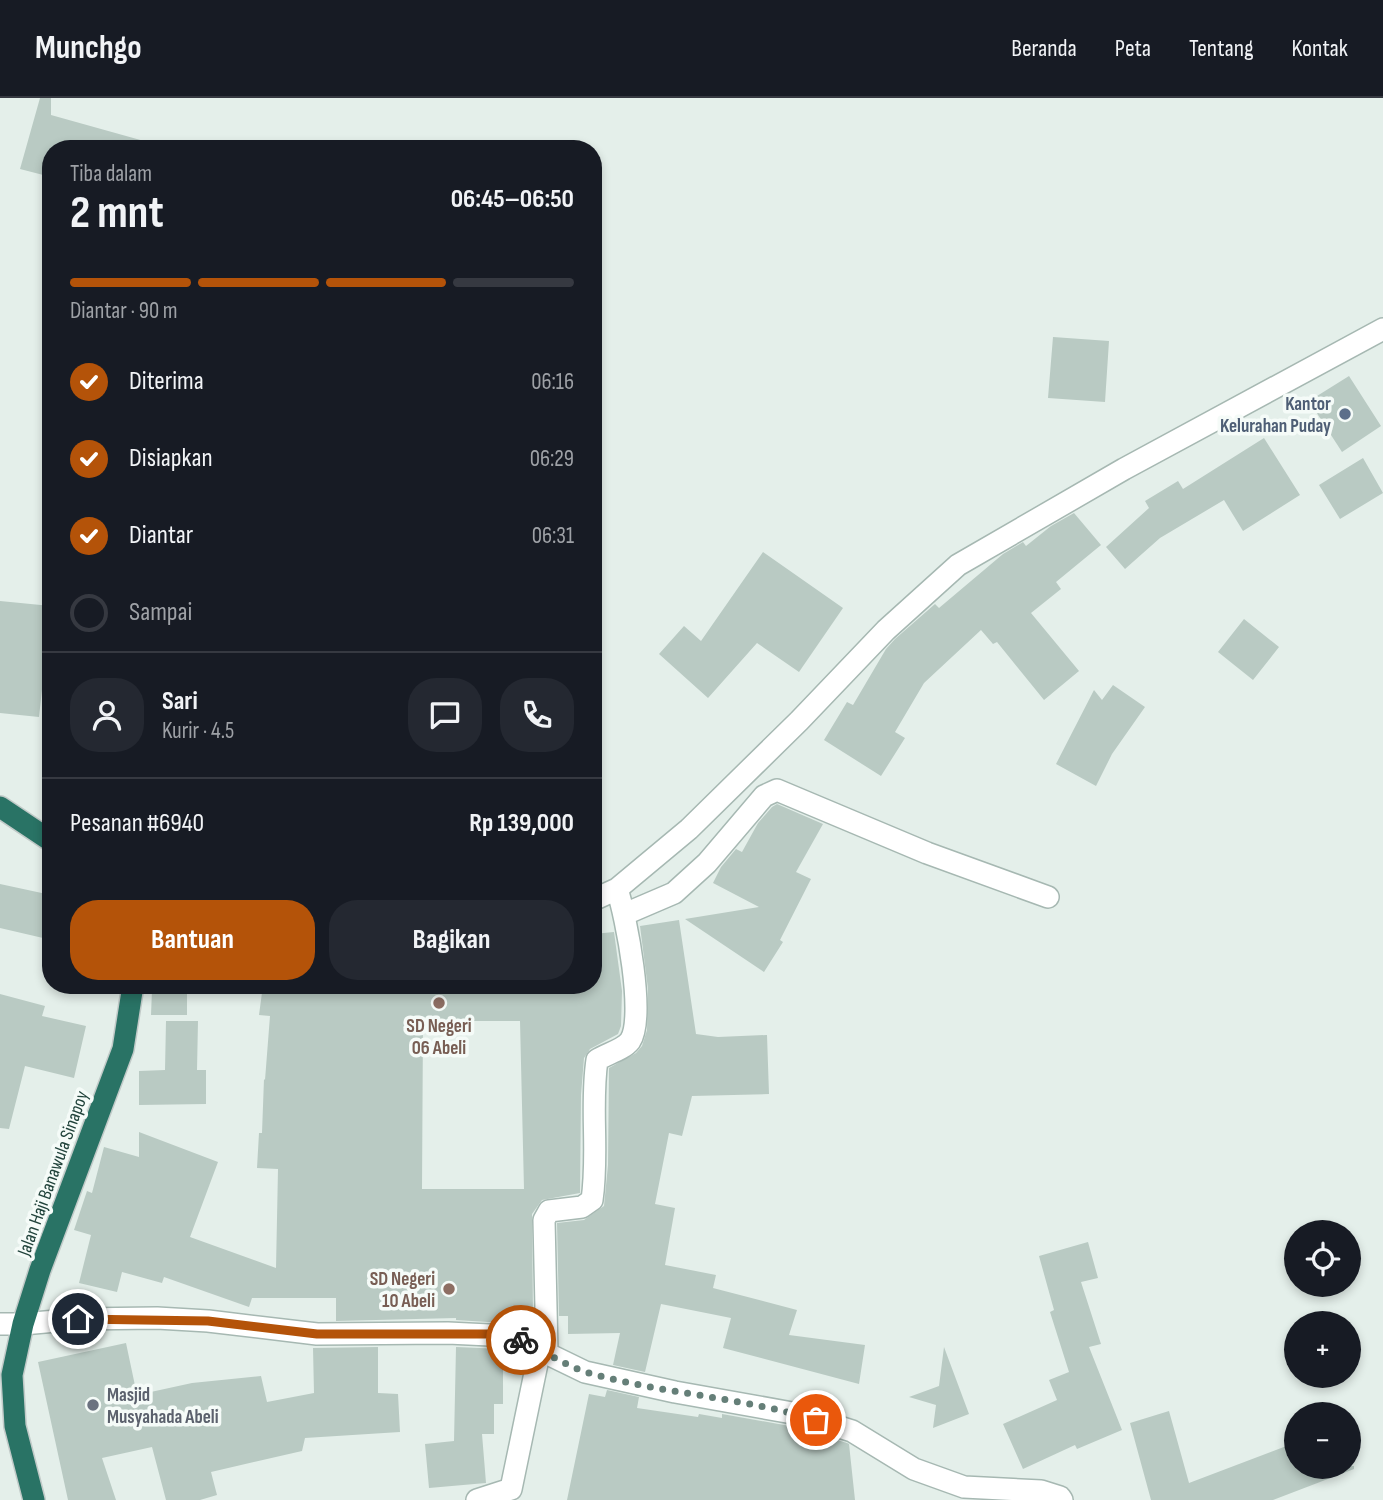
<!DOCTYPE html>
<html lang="id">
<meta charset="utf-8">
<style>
body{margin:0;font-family:"Sofia Sans Condensed",sans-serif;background:#242831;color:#f1f3f6;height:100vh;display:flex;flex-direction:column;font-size:26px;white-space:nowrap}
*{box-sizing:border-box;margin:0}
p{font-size:23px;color:#9ea1a6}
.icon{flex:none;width:38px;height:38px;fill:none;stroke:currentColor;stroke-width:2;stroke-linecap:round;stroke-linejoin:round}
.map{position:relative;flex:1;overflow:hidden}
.panel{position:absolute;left:42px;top:42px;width:560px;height:854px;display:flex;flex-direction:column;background:#171b24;border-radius:28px;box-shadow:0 4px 10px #0003}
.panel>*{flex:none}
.controls{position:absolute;left:1284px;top:1122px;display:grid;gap:14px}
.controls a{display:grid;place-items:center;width:77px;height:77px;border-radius:50%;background:#171b24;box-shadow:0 4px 10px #0003;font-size:35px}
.pin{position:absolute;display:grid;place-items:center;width:60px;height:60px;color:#fff;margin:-30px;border:4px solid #fff;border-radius:50%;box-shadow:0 2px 7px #0007}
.courier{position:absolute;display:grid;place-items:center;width:70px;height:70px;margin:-35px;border:5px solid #b45309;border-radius:50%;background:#fff;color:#222;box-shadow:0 2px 9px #0007}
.overview em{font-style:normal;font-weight:700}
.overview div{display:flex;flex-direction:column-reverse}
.overview{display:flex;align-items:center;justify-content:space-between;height:119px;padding:0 28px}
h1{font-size:46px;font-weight:700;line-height:52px}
.bar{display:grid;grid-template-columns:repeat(4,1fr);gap:10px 7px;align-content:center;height:84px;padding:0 28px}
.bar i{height:9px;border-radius:5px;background:#363941}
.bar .current{background:#b45309}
.bar p{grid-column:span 4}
.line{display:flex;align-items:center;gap:18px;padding:0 28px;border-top:2px solid #363941}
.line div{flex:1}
.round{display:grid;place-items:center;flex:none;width:74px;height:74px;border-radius:28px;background:#242831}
ol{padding:0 28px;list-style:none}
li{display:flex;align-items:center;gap:21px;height:77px}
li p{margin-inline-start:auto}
li .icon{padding:7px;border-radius:50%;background:#b45309;color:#fff;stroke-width:4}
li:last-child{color:#9ea1a6}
li i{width:38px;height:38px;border:4px solid #363941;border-radius:50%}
.action{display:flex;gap:14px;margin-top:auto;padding:14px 28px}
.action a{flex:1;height:80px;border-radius:28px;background:#b45309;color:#fff;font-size:28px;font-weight:700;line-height:80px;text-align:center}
.action a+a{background:#242831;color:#f1f3f6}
header{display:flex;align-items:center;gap:42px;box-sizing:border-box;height:98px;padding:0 35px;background:#171b24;border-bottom:2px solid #363941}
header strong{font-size:33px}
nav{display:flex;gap:38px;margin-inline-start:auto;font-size:24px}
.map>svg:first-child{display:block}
</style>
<header>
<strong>Munchgo</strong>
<nav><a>Beranda</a><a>Peta</a><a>Tentang</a><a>Kontak</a></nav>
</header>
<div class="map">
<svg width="1383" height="1402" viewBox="0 0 1383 1402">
<rect width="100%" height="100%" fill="#e4efea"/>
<path fill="#b9cac3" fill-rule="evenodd" d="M40,0H51V17L144,43L143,51H51V79L20,71Z
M1053,239L1109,243L1105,304L1048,300Z
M1349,278L1381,328L1342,354L1309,303Z
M1264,340L1300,397L1243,433L1224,402L1160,440L1125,471L1106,449L1149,410L1145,403L1178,383L1183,391Z
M1363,360L1383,395L1340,421L1319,387Z
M1074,415L1101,447L1056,484L1061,491L1031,515L1079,573L1044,602L997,544L993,546L981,532L924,585L895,634L905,640L881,678L824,642L847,604L853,607L886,551L895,541L935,506L939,510L1003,456L1023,444L1026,448L1051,428Z
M763,454L843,510L799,574L757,545L708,600L659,556L684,528L701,543Z
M0,503L51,508L39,619L0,615Z
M1244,521L1279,549L1253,582L1218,554Z
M1113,587L1145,609L1112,656L1096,688L1056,666L1094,592L1102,602Z
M777,706L823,726L796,774L811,781L780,842L783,844L764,874L685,821L759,809L713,785L721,769L736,751L742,754L758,725L772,709Z
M0,786L51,797L43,840L0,830Z
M679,822L696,936L718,939L767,937L769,996L692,998L682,1038L669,1035L655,1106L675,1110L665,1167L716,1177L713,1190L797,1212L789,1237L865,1247L859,1286L723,1250L731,1220L661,1206L645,1274L613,1267L620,1235L568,1236V1218H559L557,1125L584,1122L604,1108L608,1067L609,970L636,955L642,948L647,932L648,891L640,828Z
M614,834L622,893L621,928L618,936L590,951L584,960L581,997L580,1095L542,1102L532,1116L533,1219H504V1225L456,1222V1220L336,1223V1200H252L249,1209L164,1179L162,1185L122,1174L117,1194L79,1185L91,1137L74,1132L87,1093L92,1095L104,1049L139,1059V1034L218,1064L190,1139L276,1170L278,1071L257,1070L259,1035H262L264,981L265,982L270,918L259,917L263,887H289L355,896V887H593V836ZM423,923H520L524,1091H422Z
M152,892H187V917H151Z
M0,896L45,908L42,918L86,928L74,980L25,968L9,1031L0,1030Z
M166,923H198L197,972H206V1006L139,1007V973L165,972Z
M1088,1144L1098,1180L1081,1184L1101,1246L1089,1249L1122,1332L1077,1351L1075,1347L1023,1371L1003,1326L1057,1302L1049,1282L1069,1274L1050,1214L1054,1212L1039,1158Z
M126,1245L137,1297L192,1285L261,1278L267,1304L314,1295L313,1250L378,1249V1295L398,1296L400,1334L305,1340L302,1353L211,1374L217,1397L200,1402H166L152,1349L102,1360L116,1402H68L38,1264Z
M456,1249L503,1251V1306H494V1336H482L486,1385L429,1390L425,1346L454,1343Z
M944,1249L969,1316L933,1330L936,1307L909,1299L939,1288Z
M607,1292L639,1299L637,1310L698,1319L699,1316L722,1320V1316L795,1329L847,1345L849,1346L855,1402H567L589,1296L605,1299Z
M1169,1313L1189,1385L1297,1344V1368H1354V1371L1273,1402H1151L1130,1325Z"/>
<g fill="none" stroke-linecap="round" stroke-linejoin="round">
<defs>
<path id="street" d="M593,802L617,791L689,731L799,623L886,532L958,467L1124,371L1383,231
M625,816L674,795L707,765L764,698L777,692L927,755L1048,799
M0,1226H23L78,1221L157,1220L208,1223L317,1236L448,1235L511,1238L585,1274L675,1294L798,1316L852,1333L914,1371L964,1389L1041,1393L1060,1399L1062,1402
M547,1254L544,1122L549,1113L582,1109L592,1102C599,1055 590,1008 597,962C606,956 623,952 630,943C646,920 626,818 617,791
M477,1402L511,1391L540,1251"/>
<path id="highway" d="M0,709L51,743
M34,1402L15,1328L12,1277L23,1226L40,1172L123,951L133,887"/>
</defs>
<use href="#street" stroke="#a6b8b2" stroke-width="24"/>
<use href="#highway" stroke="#c1cac8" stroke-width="24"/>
<use href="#street" stroke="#fff" stroke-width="21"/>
<use href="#highway" stroke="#297365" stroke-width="21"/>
</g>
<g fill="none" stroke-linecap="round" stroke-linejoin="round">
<path stroke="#657f78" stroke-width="7" stroke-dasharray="0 12.6" d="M521,1242C543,1252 565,1268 589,1275C663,1296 742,1299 816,1322"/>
<path stroke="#b45309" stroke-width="9" d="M78,1221L208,1223L317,1236H492L511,1238L521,1242"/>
</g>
<circle fill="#5c6f8a" stroke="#f5fbf8" stroke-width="2.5" cx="1345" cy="316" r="7"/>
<g fill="#8d6e63" stroke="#f5fbf8" stroke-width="2.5">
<circle cx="439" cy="905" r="7"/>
<circle cx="449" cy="1191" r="7"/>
</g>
<circle fill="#6b7280" stroke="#f5fbf8" stroke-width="2.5" cx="93" cy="1307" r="7"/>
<g text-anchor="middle" stroke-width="7" stroke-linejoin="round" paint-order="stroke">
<g font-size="19" font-weight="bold" fill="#4e5e75" stroke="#f5fbf8" text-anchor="end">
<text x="1331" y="312">Kantor<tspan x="1331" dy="22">Kelurahan Puday</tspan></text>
</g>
<g font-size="19" font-weight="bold" fill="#785e54" stroke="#f5fbf8">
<text x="439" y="934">SD Negeri<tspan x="439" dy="22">06 Abeli</tspan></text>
<text x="435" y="1187" text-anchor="end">SD Negeri<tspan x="435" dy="22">10 Abeli</tspan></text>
</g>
<g font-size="19" fill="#21433b" stroke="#f5fbf8">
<text transform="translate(52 1075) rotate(-70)" y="7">Jalan Haji Banawula Sinapoy</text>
</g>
<g font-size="19" font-weight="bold" fill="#5b616d" stroke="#f5fbf8" text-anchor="start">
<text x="107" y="1303">Masjid<tspan x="107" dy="22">Musyahada Abeli</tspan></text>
</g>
</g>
</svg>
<div class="controls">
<a><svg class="icon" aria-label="locate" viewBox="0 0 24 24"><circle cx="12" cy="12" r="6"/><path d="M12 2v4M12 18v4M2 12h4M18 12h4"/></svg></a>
<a>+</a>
<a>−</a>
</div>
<div class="pin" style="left:816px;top:1322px;background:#ea580c"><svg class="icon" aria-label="bag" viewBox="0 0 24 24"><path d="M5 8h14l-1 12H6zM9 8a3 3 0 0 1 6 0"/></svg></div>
<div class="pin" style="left:78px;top:1221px;background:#1f2937"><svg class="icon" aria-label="home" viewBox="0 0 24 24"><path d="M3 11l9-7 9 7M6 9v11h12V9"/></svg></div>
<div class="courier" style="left:521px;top:1242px"><svg class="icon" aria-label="bike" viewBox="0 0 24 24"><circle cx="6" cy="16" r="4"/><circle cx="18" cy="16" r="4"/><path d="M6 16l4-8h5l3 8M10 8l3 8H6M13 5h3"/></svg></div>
<section class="panel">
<div class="overview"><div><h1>2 mnt</h1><p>Tiba dalam</p></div><em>06:45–06:50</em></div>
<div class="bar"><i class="current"></i><i class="current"></i><i class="current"></i><i></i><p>Diantar · 90 m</p></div>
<ol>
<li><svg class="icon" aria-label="check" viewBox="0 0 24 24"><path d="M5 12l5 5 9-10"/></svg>Diterima<p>06:16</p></li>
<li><svg class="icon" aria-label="check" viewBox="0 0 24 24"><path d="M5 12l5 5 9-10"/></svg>Disiapkan<p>06:29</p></li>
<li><svg class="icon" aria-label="check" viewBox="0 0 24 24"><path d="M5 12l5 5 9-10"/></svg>Diantar<p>06:31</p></li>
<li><i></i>Sampai</li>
</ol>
<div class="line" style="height:126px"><a class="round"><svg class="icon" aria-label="person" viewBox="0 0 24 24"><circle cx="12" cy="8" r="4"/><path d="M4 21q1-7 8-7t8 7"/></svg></a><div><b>Sari</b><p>Kurir · 4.5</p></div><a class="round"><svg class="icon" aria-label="chat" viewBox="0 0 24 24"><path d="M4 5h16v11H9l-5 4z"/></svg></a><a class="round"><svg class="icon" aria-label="phone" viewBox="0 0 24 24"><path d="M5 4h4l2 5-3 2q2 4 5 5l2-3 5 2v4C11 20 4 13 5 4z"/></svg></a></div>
<div class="line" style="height:91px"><div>Pesanan #6940</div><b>Rp 139,000</b></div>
<div class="action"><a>Bantuan</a><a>Bagikan</a></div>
</section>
</div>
